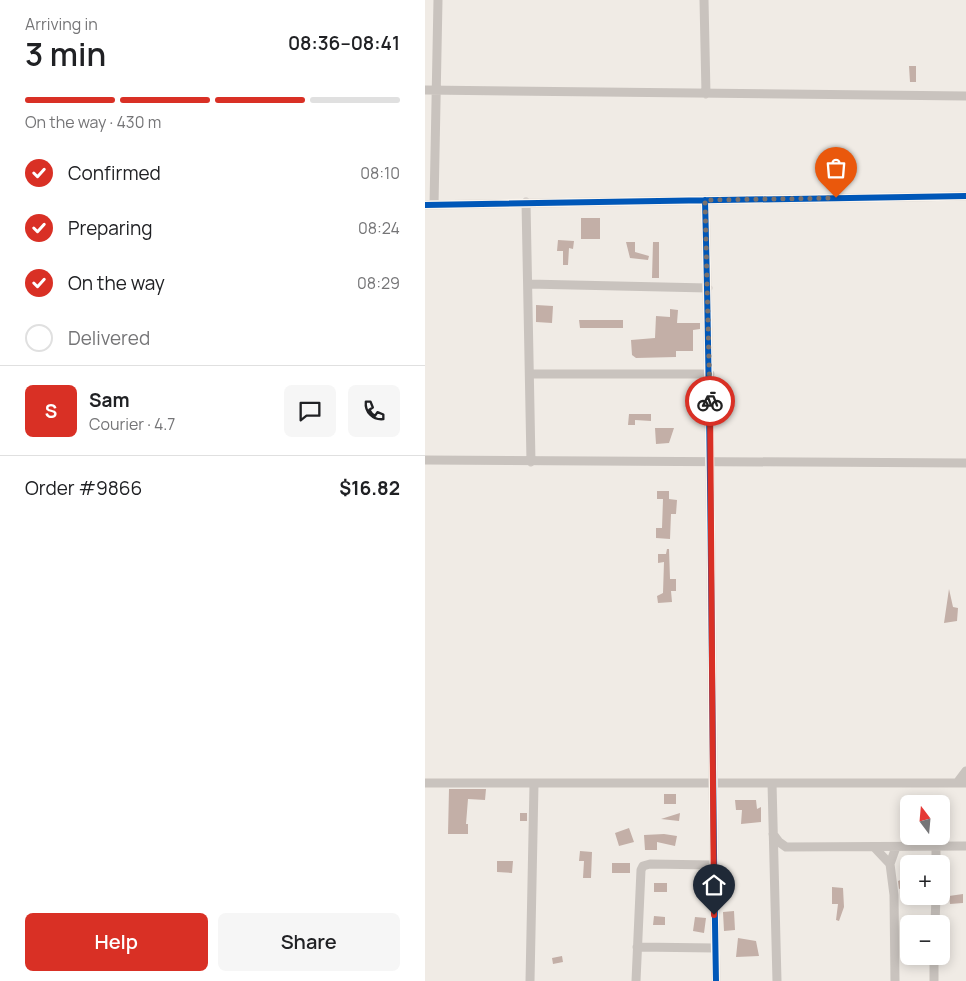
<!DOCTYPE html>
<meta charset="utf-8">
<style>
body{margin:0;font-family:Manrope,sans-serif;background:#f6f6f6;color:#202124;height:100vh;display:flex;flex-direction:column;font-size:19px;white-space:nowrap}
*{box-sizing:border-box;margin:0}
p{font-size:16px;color:#757577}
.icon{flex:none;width:28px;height:28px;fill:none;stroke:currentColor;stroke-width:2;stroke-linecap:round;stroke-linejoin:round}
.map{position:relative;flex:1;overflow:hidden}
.details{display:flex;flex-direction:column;background:#fff;width:425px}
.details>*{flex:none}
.needle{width:32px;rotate:344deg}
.controls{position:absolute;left:475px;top:795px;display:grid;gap:10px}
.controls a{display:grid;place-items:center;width:50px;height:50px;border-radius:8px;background:#fff;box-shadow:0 2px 12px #0003;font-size:25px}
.pin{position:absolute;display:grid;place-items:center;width:42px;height:42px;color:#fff;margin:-51px -21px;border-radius:50% 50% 50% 0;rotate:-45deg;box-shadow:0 0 5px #0007}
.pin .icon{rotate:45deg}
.courier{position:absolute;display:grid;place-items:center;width:50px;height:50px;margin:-25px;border:4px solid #d93025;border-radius:50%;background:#fff;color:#222;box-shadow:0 1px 6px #0007}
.head em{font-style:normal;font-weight:600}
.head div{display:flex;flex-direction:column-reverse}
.head{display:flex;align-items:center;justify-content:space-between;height:85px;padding:0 25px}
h1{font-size:32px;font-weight:600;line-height:38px}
.bar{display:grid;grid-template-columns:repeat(4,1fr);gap:8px 5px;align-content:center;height:60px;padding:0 25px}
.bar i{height:6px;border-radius:4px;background:#e0e0e0}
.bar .current{background:#d93025}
.bar p{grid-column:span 4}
.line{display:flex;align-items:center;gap:12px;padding:0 25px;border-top:1px solid #e0e0e0}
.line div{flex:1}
.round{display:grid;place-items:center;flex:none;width:52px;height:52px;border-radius:8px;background:#f6f6f6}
ol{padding:0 25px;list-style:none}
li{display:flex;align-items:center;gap:15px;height:55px}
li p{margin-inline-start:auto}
li .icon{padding:5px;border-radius:50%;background:#d93025;color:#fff;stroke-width:4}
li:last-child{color:#757577}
li i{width:28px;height:28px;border:2px solid #e0e0e0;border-radius:50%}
.cta{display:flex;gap:10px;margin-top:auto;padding:10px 25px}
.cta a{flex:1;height:58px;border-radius:8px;background:#d93025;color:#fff;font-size:20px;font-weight:600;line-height:58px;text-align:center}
.cta a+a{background:#f6f6f6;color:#202124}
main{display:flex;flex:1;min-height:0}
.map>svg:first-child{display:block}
</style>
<main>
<section class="details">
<div class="head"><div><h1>3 min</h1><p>Arriving in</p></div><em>08:36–08:41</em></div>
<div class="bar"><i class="current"></i><i class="current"></i><i class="current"></i><i></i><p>On the way · 430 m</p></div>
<ol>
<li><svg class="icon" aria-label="check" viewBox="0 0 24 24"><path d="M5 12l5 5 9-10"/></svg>Confirmed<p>08:10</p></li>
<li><svg class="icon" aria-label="check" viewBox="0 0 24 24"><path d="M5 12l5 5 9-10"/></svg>Preparing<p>08:24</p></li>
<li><svg class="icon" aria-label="check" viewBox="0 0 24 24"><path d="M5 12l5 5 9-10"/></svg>On the way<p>08:29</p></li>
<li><i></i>Delivered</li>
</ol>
<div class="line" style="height:90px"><b class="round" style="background:#d93025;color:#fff">S</b><div><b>Sam</b><p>Courier · 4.7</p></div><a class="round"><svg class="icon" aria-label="chat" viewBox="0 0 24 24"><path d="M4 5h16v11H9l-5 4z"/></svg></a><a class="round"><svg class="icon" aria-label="phone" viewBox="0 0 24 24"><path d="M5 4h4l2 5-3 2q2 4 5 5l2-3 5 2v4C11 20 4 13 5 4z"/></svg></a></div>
<div class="line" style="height:65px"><div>Order #9866</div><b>$16.82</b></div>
<div class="cta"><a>Help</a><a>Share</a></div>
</section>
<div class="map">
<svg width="541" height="981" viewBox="0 0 541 981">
<rect width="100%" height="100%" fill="#f0ebe5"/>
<path fill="#c3afa7" d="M484,66H491V82H485Z
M156,218H175V239H156Z
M133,240L149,241L148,249L144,248L143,265H138V251H132Z
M201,242H210V252L224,256L223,260L205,258Z
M228,242H234V278H227Z
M111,305L128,306L127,323L111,322Z
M245,309L253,310L252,323H275V329L268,330V351H251V357L211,358L207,355L206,340L230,338L231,316L245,317Z
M154,320H198V328H155Z
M204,414H226V421L210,420V425H203Z
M230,428H249L244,443L231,444Z
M232,491H244V499L252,500L251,514H246L245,539L231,538V528H237L238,499H232Z
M242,549H244L245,579H251V591H246L247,602L233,603L232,596L238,593L239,562L233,563V554H241Z
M524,589L528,607L533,608L532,621L519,623Z
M24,789H61L60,800L43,799L41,824H43V834H23Z
M239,794H251V804H239Z
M310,800H331L332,809L336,807V822L316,824L317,810H311Z
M95,813H102V821H95Z
M255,813L254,821L236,819Z
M204,828L209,842L194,846L190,833Z
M239,834L252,836L250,846L232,842V850H220L219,835Z
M155,851L167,852L166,878H158L159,861H154Z
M72,861H88L87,873L72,872Z
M187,863H205V873H187Z
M481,878L484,886L474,889L473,881Z
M229,883H242V892H229Z
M407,887L418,888L419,907L414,921L411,920L413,904H407Z
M538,894V903L525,904L524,896Z
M309,911L310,930L299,931L298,912Z
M229,916L240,917V925H228Z
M270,917L281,918L279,933L268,931Z
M313,938L331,941L334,956L311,957Z
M137,956L138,962L128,964L127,958Z"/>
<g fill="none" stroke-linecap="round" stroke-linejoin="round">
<path stroke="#c9c3be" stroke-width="9" d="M279,0L281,94
M0,90L541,96
M280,200C287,460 286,721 291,981
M101,202L106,462
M0,205L541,196
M9,205L13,0
M103,284L283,288
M105,374H285
M0,460L541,463
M0,783H541
M347,783L352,981
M532,783L541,771
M348,834L354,842L361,847L541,846
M511,846V864
M449,847L465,864
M510,924L511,896
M212,947L290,948
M105,981L109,784
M211,981L216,870L218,866L225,864L288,865
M470,981L469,895L465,864L471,847
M509,981V956"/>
<defs>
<path id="cycleway" d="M280,200C287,460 286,721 291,981
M0,205L541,196"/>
</defs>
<use href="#cycleway" stroke="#fbf5ee" stroke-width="9"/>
<use href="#cycleway" stroke="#0057b8" stroke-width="6"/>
</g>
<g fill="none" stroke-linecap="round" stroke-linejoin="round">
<path stroke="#7a716c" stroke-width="5" stroke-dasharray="0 9" d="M285,401L280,200L411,198"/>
<path stroke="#d93025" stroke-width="6" d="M285,401L289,915"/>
</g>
</svg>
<div class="controls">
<a><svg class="needle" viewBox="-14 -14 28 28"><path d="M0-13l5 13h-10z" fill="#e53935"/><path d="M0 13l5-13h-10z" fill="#757577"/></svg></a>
<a>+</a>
<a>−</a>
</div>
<div class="pin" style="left:411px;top:198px;background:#ea580c"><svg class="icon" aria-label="bag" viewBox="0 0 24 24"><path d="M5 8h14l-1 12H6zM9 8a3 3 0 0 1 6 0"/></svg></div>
<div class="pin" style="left:289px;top:915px;background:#1f2937"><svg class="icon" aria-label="home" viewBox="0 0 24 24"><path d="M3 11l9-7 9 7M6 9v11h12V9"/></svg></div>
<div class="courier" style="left:285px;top:401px"><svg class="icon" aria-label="bike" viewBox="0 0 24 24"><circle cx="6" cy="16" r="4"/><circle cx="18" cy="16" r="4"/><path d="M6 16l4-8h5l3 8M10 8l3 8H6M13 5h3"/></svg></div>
</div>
</main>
